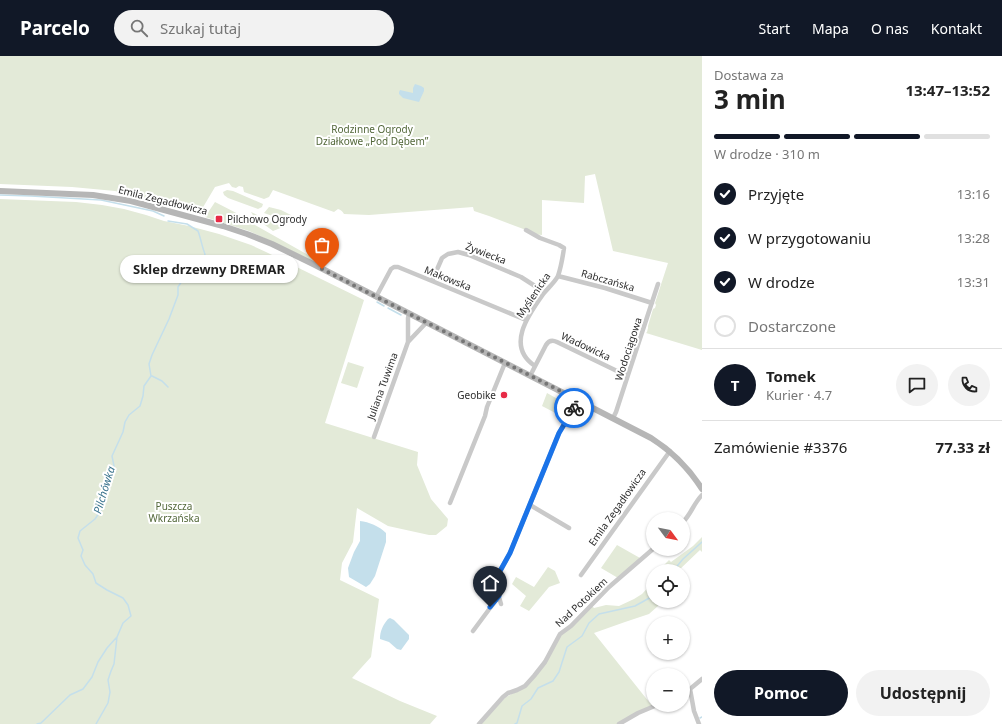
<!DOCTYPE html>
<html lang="pl">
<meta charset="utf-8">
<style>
body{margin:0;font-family:"Noto Sans",sans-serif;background:#f2f2f2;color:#222;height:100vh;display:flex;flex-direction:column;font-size:15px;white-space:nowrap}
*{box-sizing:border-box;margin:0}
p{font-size:13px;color:#767676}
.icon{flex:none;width:22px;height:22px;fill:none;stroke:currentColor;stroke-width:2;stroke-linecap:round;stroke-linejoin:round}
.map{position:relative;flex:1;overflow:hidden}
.sheet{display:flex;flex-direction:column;background:#fff;width:300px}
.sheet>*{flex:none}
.needle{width:26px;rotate:122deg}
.fabs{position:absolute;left:646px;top:456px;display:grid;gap:8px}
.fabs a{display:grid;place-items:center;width:44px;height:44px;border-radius:50%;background:#fff;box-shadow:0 1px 3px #0004;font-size:20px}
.pin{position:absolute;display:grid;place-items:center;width:34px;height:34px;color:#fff;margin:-41px -17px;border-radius:50% 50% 50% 0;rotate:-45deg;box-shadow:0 0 4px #0007}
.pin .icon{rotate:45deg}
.courier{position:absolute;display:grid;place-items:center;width:40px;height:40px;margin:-20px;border:3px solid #1a73e8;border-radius:50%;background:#fff;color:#222;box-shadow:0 1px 5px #0007}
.bubble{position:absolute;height:28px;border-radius:14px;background:#fff;box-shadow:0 1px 3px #0004;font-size:13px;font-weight:700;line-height:28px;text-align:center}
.headline em{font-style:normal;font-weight:700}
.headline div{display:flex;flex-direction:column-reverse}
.headline{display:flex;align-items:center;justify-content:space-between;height:68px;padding:0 12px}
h1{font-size:26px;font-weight:700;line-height:30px}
.bar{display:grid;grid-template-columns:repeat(4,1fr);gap:6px 4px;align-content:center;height:48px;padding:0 12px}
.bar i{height:5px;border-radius:3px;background:#e0e0e0}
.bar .current{background:#111827}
.bar p{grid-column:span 4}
.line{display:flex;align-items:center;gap:10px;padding:0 12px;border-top:1px solid #e0e0e0}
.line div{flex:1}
.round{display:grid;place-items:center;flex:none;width:42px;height:42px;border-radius:21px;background:#f2f2f2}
ol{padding:0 12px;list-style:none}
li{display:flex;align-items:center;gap:12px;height:44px}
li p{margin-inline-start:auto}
li .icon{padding:4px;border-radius:50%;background:#111827;color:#fff;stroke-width:4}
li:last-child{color:#767676}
li i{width:22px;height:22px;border:2px solid #e0e0e0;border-radius:50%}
.button{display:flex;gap:8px;margin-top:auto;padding:8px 12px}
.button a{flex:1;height:46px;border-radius:24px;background:#111827;color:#fff;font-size:16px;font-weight:700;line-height:46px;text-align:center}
.button a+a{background:#f2f2f2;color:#222}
header{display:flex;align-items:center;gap:24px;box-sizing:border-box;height:56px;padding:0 20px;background:#111827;color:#fff}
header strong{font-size:19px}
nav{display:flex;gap:22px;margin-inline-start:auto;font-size:14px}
.search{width:280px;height:36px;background:#f2f2f2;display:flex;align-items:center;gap:10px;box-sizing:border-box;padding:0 14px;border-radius:22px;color:#767676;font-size:15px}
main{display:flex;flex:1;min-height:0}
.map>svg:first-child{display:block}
</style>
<header>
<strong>Parcelo</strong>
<div class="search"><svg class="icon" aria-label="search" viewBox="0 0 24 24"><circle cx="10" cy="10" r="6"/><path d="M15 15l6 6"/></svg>Szukaj tutaj</div>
<nav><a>Start</a><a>Mapa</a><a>O nas</a><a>Kontakt</a></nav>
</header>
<main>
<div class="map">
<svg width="702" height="668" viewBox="0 0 702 668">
<rect width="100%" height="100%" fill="#fff"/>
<path fill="#e3ead8" d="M0,0H702V294L646,277L647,276L648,272V270L653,253L655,252L656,249L655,247L668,207L613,195L595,118L585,120L584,147L542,144V179L533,178L526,174L489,160L474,155L473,151L369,159L344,158C342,155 341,154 338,153L334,156L273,134L269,141L264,143L244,136L243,131L239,130L236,132L232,131L229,127L215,131L199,158L176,150L115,135L72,131L0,128Z
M227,134L233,135L263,148L262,151L258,153L228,142L224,139L223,136Z
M0,143L76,146L102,149L124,153L146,159L164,165L189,170L219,178L251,189L266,196L364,244L325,367L418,396L417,409L431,443L448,463L447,470L436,479H429L388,470L357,452L353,486L342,507L340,524L379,543L371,601L352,622L400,645L437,660L430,668H0Z
M215,146L248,163L255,169L317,204L316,207L290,194L249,175L205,161Z
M269,151L281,154L295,161L284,164L264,157Z
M251,156L283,171L273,175L254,161Z
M348,306L364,311L357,332L341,327Z
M547,337L572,351L565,362L542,350Z
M702,481V496L700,494L678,515H658L669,504L671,506L693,490Z
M617,489L640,502L618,522L601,512Z
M548,511L555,515L560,527L549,531L529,555L520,550L526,540L512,528L516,521L534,531Z
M653,526V545H661L658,550L649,558L625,566L594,577L653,651L619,668H480L506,641L527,630L558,582L592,550L594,552L606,549L619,550L634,543L642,538Z"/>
<path fill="#c4dfeb" d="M415,28L421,30L424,32V35L419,46L403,42L399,38V36L400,34L413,37V32Z
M360,465C369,466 379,470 386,477V486L375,520L370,528L366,531L349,521L348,512L354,496L360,485Z
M390,562L394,564L409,579V583L401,594L397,593L389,586L380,583C380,575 383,569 388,563Z"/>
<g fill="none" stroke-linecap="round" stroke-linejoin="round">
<path stroke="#c4dfeb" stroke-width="1.5" d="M0,139L31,140L101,144L153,155L164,160
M377,246L384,250
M388,252L401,259
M152,320L162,325L168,331
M673,515L683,503L702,486
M700,662L702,661
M37,668L41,667L70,639L83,633L92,621L98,606L107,592L116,582
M96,668L108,647L110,636L108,624L111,615L114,608L117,581L123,567L131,560L128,549L123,542L107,534L96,527L93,518L85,509L81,500L83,494L78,482L80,475L95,463L101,454L103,439L111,424L114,410L112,400L123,376L125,366L129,359L140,350L143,340L144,330L151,320L149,308L152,299L169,263L178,239V231L182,225L187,224L201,210L205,198C202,191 201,183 198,175L187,168L168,165
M515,668L517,667L522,650L531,643L538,632L553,625L559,616L567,591L582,580L589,567L599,558L635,550L653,540"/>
<path stroke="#c9c9c9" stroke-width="4.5" d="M526,174L540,182L559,189L564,192C563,199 560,214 558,220C555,226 548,232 544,237C529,258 505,290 535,310
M558,220L605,232L652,247
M432,225L442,202L448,198L458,196L469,199L521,221L535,230L543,238
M376,241L391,213L394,211H398L432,225L526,264
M408,286V262L409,258
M530,320L546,289C549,284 553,284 557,286L617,315L628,319
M613,362L616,356L628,319L658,228
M374,381L408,286L426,267
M450,447L485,360L487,351L505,307
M530,449L569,472
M683,466C691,458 694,447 702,439
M581,519L670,395
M501,548L497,534L494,530L495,524L510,497L559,377L578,345
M473,575L499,540
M690,633L694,655L699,668
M683,638L690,633L702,623
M479,668L503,641L508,637L517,634L525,630L534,620L545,606L560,578L571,570L609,531L653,493
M619,668L638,657L657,649"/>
<path stroke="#b6b6b6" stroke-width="6" d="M0,135L93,139L131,145L223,170L247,178L272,188L313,208L651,382C673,396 688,411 702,433"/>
</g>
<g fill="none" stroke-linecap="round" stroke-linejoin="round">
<path stroke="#767676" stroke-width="4" stroke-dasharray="0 7.2" d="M322,213L578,344L574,352"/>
<path stroke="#1a73e8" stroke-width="5" d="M490,551L499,540L497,534L494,530L495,524L510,497L559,377L574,352"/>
</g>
<g fill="#e72a46" stroke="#fff" stroke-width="1.5">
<rect x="215" y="159" width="8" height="8" rx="2"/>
<circle cx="504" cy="339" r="4"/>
</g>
<g text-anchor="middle" stroke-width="4" stroke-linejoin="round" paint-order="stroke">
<g font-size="10" fill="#526739" stroke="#fff">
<text x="372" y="77">Rodzinne Ogrody<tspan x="372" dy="12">Działkowe „Pod Dębem”</tspan></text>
<text x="174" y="454">Puszcza<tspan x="174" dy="12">Wkrzańska</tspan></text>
</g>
<g font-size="10" fill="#2c2c2c" stroke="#fff">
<text transform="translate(163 144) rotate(14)" y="4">Emila Zegadłowicza</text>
<text transform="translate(486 197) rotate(21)" y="4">Żywiecka</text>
<text transform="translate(448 222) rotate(22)" y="4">Makowska</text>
<text transform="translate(608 224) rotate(16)" y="4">Rabczańska</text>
<text transform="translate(533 239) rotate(-56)" y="4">Myślenicka</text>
<text transform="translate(586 290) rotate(25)" y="4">Wadowicka</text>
<text transform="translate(628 293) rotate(-72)" y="4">Wodociągowa</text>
<text transform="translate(382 330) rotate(-70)" y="4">Juliana Tuwima</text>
<text transform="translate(617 451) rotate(-55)" y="4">Emila Zegadłowicza</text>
<text transform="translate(581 546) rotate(-43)" y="4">Nad Potokiem</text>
</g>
<g font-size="10" fill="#2c2c2c" stroke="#fff" text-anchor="start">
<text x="227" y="167">Pilchowo Ogrody</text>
<text x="496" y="343" text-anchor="end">Geobike</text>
</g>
<g font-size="11" font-style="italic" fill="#3a748e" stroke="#fff">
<text transform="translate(104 434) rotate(-73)" y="4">Pilchówka</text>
</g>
</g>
</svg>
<div class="fabs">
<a><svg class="needle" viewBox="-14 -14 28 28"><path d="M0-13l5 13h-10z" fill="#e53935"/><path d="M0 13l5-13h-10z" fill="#767676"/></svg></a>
<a><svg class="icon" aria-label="locate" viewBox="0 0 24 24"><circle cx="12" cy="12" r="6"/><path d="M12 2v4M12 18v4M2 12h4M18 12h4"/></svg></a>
<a>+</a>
<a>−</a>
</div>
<div class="pin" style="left:322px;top:213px;background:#ea580c"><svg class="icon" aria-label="bag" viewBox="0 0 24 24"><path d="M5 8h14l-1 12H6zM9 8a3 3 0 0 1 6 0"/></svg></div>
<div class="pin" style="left:490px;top:551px;background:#1f2937"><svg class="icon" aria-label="home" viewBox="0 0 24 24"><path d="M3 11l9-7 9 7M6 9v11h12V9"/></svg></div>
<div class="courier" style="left:574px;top:352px"><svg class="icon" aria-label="bike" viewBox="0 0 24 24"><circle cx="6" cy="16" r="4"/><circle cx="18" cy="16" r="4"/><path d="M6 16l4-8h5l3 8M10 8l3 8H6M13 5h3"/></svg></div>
<div class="bubble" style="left:120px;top:199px;width:178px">Sklep drzewny DREMAR</div>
</div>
<section class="sheet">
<div class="headline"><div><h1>3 min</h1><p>Dostawa za</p></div><em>13:47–13:52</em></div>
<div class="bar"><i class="current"></i><i class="current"></i><i class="current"></i><i></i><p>W drodze · 310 m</p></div>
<ol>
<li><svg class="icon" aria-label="check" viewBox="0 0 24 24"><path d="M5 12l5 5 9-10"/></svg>Przyjęte<p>13:16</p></li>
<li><svg class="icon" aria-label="check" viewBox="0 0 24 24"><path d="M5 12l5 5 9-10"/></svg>W przygotowaniu<p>13:28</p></li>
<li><svg class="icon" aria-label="check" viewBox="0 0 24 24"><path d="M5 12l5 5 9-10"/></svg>W drodze<p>13:31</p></li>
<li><i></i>Dostarczone</li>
</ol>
<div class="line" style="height:72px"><b class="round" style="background:#111827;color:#fff">T</b><div><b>Tomek</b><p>Kurier · 4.7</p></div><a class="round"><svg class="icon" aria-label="chat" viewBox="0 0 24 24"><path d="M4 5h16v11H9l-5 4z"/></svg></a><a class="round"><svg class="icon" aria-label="phone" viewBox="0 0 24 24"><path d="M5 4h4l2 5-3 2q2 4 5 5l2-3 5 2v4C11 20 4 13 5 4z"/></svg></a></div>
<div class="line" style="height:52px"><div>Zamówienie #3376</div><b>77.33 zł</b></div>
<div class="button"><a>Pomoc</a><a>Udostępnij</a></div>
</section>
</main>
